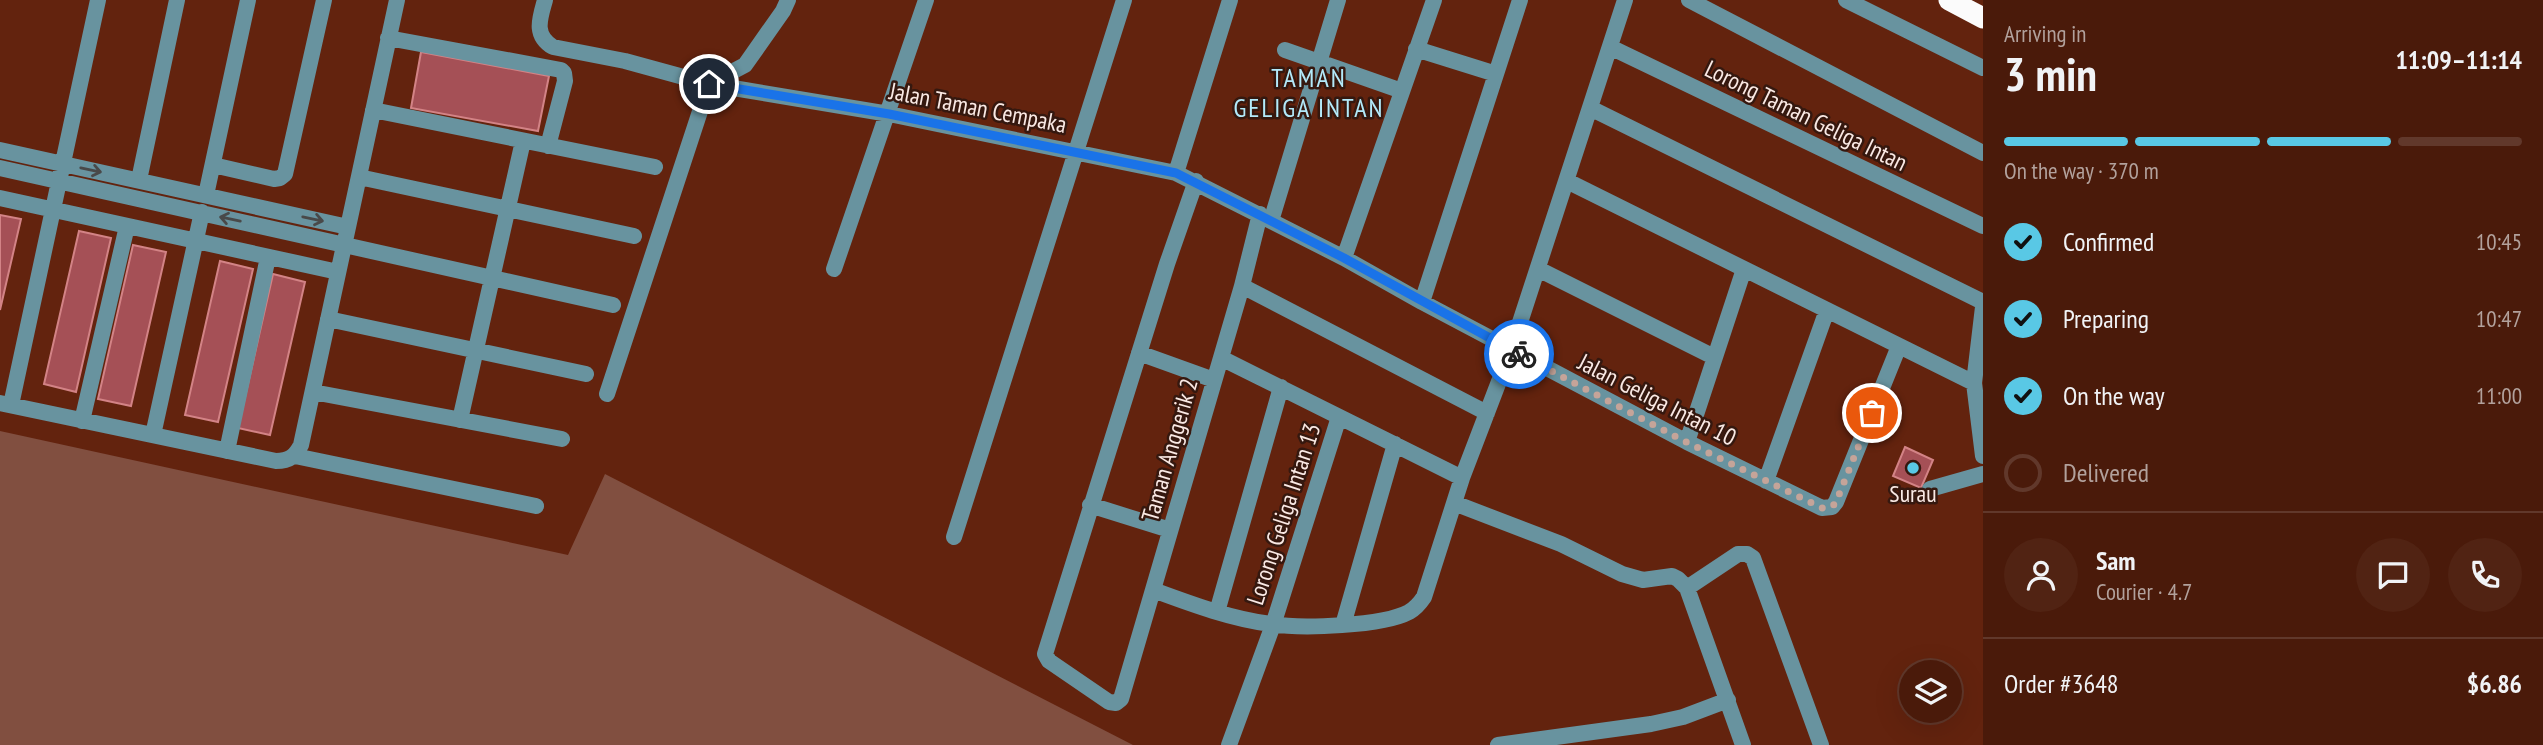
<!DOCTYPE html>
<meta charset="utf-8">
<style>
body{margin:0;font-family:"PT Sans Narrow",sans-serif;background:#512313;color:#f1f3f6;height:100vh;display:flex;flex-direction:column;font-size:26px;white-space:nowrap}
*{box-sizing:border-box;margin:0}
p{font-size:23px;color:#b2a19c}
.icon{flex:none;width:38px;height:38px;fill:none;stroke:currentColor;stroke-width:2;stroke-linecap:round;stroke-linejoin:round}
.map{position:relative;flex:1;overflow:hidden}
.details{display:flex;flex-direction:column;background:#4a1a0a;width:560px}
.details>*{flex:none}
.fabs{position:absolute;left:1899px;top:660px;display:grid;gap:14px}
.fabs a{display:grid;place-items:center;width:63px;height:63px;border-radius:50%;background:#4a1a0a;box-shadow:0 7px 28px #0002,0 0 0 2px #61382b;font-size:35px}
.pin{position:absolute;display:grid;place-items:center;width:60px;height:60px;color:#fff;margin:-30px;border:4px solid #fff;border-radius:50%;box-shadow:0 2px 7px #0007}
.courier{position:absolute;display:grid;place-items:center;width:70px;height:70px;margin:-35px;border:5px solid #1a73e8;border-radius:50%;background:#fff;color:#222;box-shadow:0 2px 9px #0007}
.overview em{font-style:normal;font-weight:600}
.overview div{display:flex;flex-direction:column-reverse}
.overview{display:flex;align-items:center;justify-content:space-between;height:119px;padding:0 21px}
h1{font-size:46px;font-weight:600;line-height:52px}
.bar{display:grid;grid-template-columns:repeat(4,1fr);gap:10px 7px;align-content:center;height:84px;padding:0 21px}
.bar i{height:9px;border-radius:5px;background:#61382b}
.bar .active{background:#59c8e5}
.bar p{grid-column:span 4}
.line{display:flex;align-items:center;gap:18px;padding:0 21px;border-top:2px solid #61382b}
.line div{flex:1}
.round{display:grid;place-items:center;flex:none;width:74px;height:74px;border-radius:37px;background:#512313}
ol{padding:0 21px;list-style:none}
li{display:flex;align-items:center;gap:21px;height:77px}
li p{margin-inline-start:auto}
li .icon{padding:7px;border-radius:50%;background:#59c8e5;color:#111;stroke-width:4}
li:last-child{color:#b2a19c}
li i{width:38px;height:38px;border:4px solid #61382b;border-radius:50%}
main{display:flex;flex:1;min-height:0}
.map>svg:first-child{display:block}
</style>
<main>
<div class="map">
<svg width="1983" height="745" viewBox="0 0 1983 745">
<rect width="100%" height="100%" fill="#63230e"/>
<path fill="#814f40" d="M0,431L568,555L605,474L1133,745H0Z"/>
<path fill="#a55056" stroke="#d38386" stroke-width="2" d="M421,52L549,76L538,131L411,108Z
M0,215L21,219L0,310Z
M79,231L111,238L76,392L44,384Z
M133,245L166,252L131,406L98,399Z
M220,261L253,269L218,422L185,415Z
M273,274L305,282L270,435L238,428Z
M1905,447L1933,460L1921,488L1893,476Z"/>
<g fill="none" stroke-linecap="round" stroke-linejoin="round">
<path stroke="#68939f" stroke-width="16" d="M545,0C540,18 533,35 553,47L625,61L709,84L889,114L1176,173L1344,258L1422,302L1687,442L1822,508L1832,507L1836,502L1899,346
M1689,0L1983,153
M1846,0L1983,68
M388,38L561,70L564,73L565,81L548,146
M1610,47L1983,226
M1416,49L1496,74
M1285,50L1402,91
M1590,108L1983,302
M373,110L655,167
M0,150L348,227
M213,165L274,179L280,178L285,174L324,0
M0,168L613,305
M1176,173L1230,0
M359,177L634,236
M139,180L177,0
M1196,181L1167,264L1045,654L1049,661L1109,702L1116,703L1121,699L1242,286L1260,214
M1567,181L1974,383
M206,195L248,0
M0,198L338,272
M1271,221L1338,0
M1344,258L1434,0
M834,269L926,0
M1538,269L1714,357
M1242,286L1487,413
M1422,302L1520,0
M1983,307L1974,383L1983,456
M328,319L586,374
M1139,353L1214,380
M1221,358L1462,478
M313,392L562,439
M607,394L709,84L745,65L783,11L788,0
M0,403L276,461C290,461 295,456 301,445L397,0
M11,405L98,0
M460,420L523,141
M82,421L127,226
M153,435L202,212
M1687,442L1744,269
M227,451L268,257
M295,456L536,506
M1766,481L1827,310
M1930,489L1983,474
M1454,503L1561,544L1622,574L1643,580L1672,576L1678,579L1687,588L1743,745
M1090,505L1170,530
M954,537L1124,0
M1687,588L1738,554H1747L1753,558L1821,745
M1153,590C1191,604 1231,619 1271,624C1302,629 1383,626 1409,612C1416,608 1420,603 1424,597L1462,478L1511,350L1625,0
M1217,612L1281,387
M1343,625L1395,444
M1229,745L1273,625L1339,417
M1498,745L1651,724L1683,717L1728,700"/>
<path stroke="#fbfbfb" stroke-width="21" d="M1949,0L1983,18"/>
</g>
<defs><path id="oneway-shaft" d="M-6 0H5M1.5-3L5.5 0L1.5 3" fill="none" stroke-width="1.6" stroke-linecap="round" stroke-linejoin="round" transform="scale(1.75)"/></defs>
<g stroke="#494949">
<use href="#oneway-shaft" transform="translate(91 170) rotate(12)"/>
<use href="#oneway-shaft" transform="translate(230 219) rotate(-168)"/>
<use href="#oneway-shaft" transform="translate(313 219) rotate(12)"/>
</g>
<g fill="none" stroke-linecap="round" stroke-linejoin="round">
<path stroke="#c5a499" stroke-width="7" stroke-dasharray="0 12.6" d="M1519,354L1686,442L1822,508L1832,507L1836,502L1872,413"/>
<path stroke="#1a73e8" stroke-width="9" d="M709,84L889,114L1176,173L1344,258L1519,354"/>
</g>
<circle fill="#59c8e5" stroke="#35180f" stroke-width="2.5" cx="1913" cy="468" r="7"/>
<g text-anchor="middle" stroke-width="5" stroke-linejoin="round" paint-order="stroke">
<g font-size="24" fill="#fae9e4" stroke="#35180f">
<text transform="translate(978 108) rotate(11)" y="8">Jalan Taman Cempaka</text>
<text transform="translate(1806 116) rotate(26)" y="8">Lorong Taman Geliga Intan</text>
<text transform="translate(1657 400) rotate(27)" y="8">Jalan Geliga Intan 10</text>
<text transform="translate(1170 450) rotate(-74)" y="8">Taman Anggerik 2</text>
<text transform="translate(1284 514) rotate(-72)" y="8">Lorong Geliga Intan 13</text>
</g>
<g font-size="24" fill="#fae9e4" stroke="#35180f">
<text x="1913" y="502">Surau</text>
</g>
<g font-size="26" letter-spacing="2" fill="#b3eafa" stroke="#35180f">
<text x="1309" y="87">TAMAN<tspan x="1309" dy="30">GELIGA INTAN</tspan></text>
</g>
</g>
</svg>
<div class="fabs">
<a><svg class="icon" aria-label="layers" viewBox="0 0 24 24"><path d="M12 4l9 5-9 5-9-5zM3 14l9 5 9-5"/></svg></a>
</div>
<div class="pin" style="left:1872px;top:413px;background:#ea580c"><svg class="icon" aria-label="bag" viewBox="0 0 24 24"><path d="M5 8h14l-1 12H6zM9 8a3 3 0 0 1 6 0"/></svg></div>
<div class="pin" style="left:709px;top:84px;background:#1f2937"><svg class="icon" aria-label="home" viewBox="0 0 24 24"><path d="M3 11l9-7 9 7M6 9v11h12V9"/></svg></div>
<div class="courier" style="left:1519px;top:354px"><svg class="icon" aria-label="bike" viewBox="0 0 24 24"><circle cx="6" cy="16" r="4"/><circle cx="18" cy="16" r="4"/><path d="M6 16l4-8h5l3 8M10 8l3 8H6M13 5h3"/></svg></div>
</div>
<section class="details">
<div class="overview"><div><h1>3 min</h1><p>Arriving in</p></div><em>11:09–11:14</em></div>
<div class="bar"><i class="active"></i><i class="active"></i><i class="active"></i><i></i><p>On the way · 370 m</p></div>
<ol>
<li><svg class="icon" aria-label="check" viewBox="0 0 24 24"><path d="M5 12l5 5 9-10"/></svg>Confirmed<p>10:45</p></li>
<li><svg class="icon" aria-label="check" viewBox="0 0 24 24"><path d="M5 12l5 5 9-10"/></svg>Preparing<p>10:47</p></li>
<li><svg class="icon" aria-label="check" viewBox="0 0 24 24"><path d="M5 12l5 5 9-10"/></svg>On the way<p>11:00</p></li>
<li><i></i>Delivered</li>
</ol>
<div class="line" style="height:126px"><a class="round"><svg class="icon" aria-label="person" viewBox="0 0 24 24"><circle cx="12" cy="8" r="4"/><path d="M4 21q1-7 8-7t8 7"/></svg></a><div><b>Sam</b><p>Courier · 4.7</p></div><a class="round"><svg class="icon" aria-label="chat" viewBox="0 0 24 24"><path d="M4 5h16v11H9l-5 4z"/></svg></a><a class="round"><svg class="icon" aria-label="phone" viewBox="0 0 24 24"><path d="M5 4h4l2 5-3 2q2 4 5 5l2-3 5 2v4C11 20 4 13 5 4z"/></svg></a></div>
<div class="line" style="height:91px"><div>Order #3648</div><b>$6.86</b></div>
</section>
</main>
